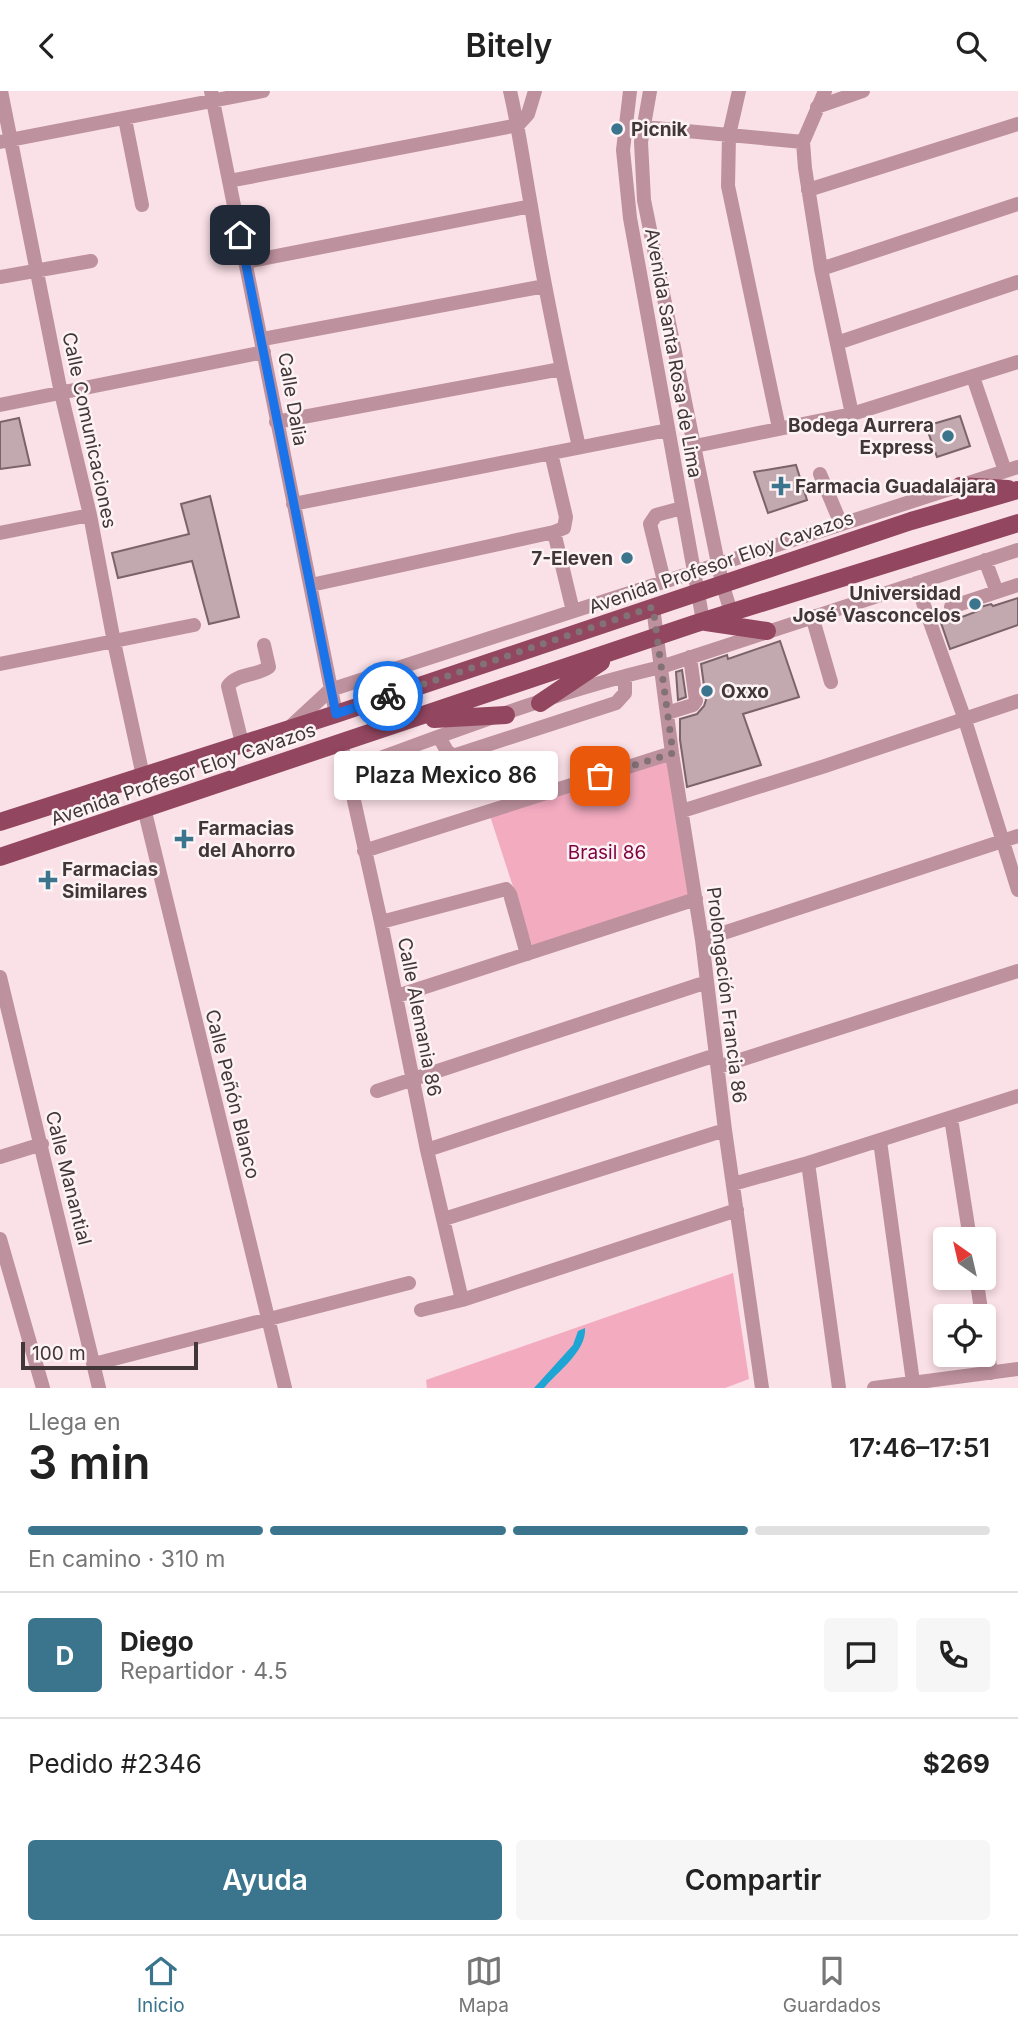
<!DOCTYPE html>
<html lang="es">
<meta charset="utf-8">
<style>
body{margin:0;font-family:Inter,sans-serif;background:#f6f6f6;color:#222;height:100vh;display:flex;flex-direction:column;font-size:26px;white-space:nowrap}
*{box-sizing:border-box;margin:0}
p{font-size:23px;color:#767676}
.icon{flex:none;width:38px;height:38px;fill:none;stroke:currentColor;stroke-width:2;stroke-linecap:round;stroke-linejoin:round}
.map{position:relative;height:1297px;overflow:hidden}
.side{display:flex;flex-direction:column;background:#fff;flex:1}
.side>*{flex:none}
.needle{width:46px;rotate:326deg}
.fabs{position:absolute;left:933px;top:1136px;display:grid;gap:14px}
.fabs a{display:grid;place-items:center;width:63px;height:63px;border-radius:7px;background:#fff;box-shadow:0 4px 10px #0003;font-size:35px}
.scale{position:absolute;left:21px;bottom:18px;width:177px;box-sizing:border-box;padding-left:7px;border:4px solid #413639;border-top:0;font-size:19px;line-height:24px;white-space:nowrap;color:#413639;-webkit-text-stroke:5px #fdf2f4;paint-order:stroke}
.pin{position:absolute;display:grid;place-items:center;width:60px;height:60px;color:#fff;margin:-30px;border-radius:14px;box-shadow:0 4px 10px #0006}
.courier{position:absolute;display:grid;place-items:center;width:70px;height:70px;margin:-35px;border:5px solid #1a73e8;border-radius:50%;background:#fff;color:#222;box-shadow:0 2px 9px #0007}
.bubble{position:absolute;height:49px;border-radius:7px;background:#fff;box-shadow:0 4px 10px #0003;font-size:23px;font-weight:600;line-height:49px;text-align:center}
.overview em{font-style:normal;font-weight:600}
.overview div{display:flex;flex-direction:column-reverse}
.overview{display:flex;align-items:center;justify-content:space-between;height:119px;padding:0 28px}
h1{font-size:46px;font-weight:600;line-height:52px}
.bar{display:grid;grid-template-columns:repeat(4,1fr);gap:10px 7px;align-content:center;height:84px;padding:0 28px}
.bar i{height:9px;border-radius:5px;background:#e0e0e0}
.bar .active{background:#3a748d}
.bar p{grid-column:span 4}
.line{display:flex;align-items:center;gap:18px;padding:0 28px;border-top:2px solid #e0e0e0}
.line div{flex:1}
.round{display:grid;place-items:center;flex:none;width:74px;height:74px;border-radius:7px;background:#f6f6f6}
.cta{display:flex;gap:14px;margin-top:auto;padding:14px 28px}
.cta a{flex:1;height:80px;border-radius:7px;background:#3a748d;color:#fff;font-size:28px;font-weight:600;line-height:80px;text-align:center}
.cta a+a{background:#f6f6f6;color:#222}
header{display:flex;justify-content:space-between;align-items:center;height:91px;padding:0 28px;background:#fff;font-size:32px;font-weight:600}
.tabs{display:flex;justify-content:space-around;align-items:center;height:98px;border-top:2px solid #e0e0e0;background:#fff;font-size:19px;color:#767676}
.tabs a{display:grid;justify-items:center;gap:4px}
.tabs .active{color:#3a748d}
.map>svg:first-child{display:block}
</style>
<header><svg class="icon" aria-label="back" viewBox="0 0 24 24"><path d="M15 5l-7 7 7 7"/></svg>Bitely<svg class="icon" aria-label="search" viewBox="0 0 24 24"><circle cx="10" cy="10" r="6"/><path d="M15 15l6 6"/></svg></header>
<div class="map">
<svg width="1018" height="1297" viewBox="0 0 1018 1297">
<rect width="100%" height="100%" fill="#fae0e7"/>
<path fill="#f3abc0" d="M668,668L690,808L533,857L490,725Z
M733,1182L749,1288L725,1297H427L426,1289Z"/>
<path fill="#1ea5d3" d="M585,1237C587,1260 557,1281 544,1297H534L573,1254L578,1240Z"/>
<path fill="#c2a8af" stroke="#7a636a" stroke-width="2" d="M960,325L970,355L937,366L926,335Z
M19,327L30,374L0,378V331Z
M796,374L807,409L768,422L754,381Z
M210,405L239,526L209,533L192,470L118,487L112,462L189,443L181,413Z
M1018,507V534L950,558L940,529L948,526L949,531L978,520L977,517L991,513L993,515Z
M780,550L799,606L743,623L761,674L687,696L680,649V628L697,623L704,615L706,609L701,573L727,564L728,568Z
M682,579L686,606L678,609L676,581Z"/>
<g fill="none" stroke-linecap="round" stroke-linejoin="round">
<path stroke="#bd919d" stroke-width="14" d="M1,0L61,302L90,424L114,551L143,685
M211,0L336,623
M510,0C519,38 524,77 531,115C544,196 561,276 579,356
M630,0L623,59L630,127L703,530
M650,0L641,51L644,109L722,492L731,521
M739,0L729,44L728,95L779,337
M825,0L803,51L805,77L821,178L852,323
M817,16L863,0
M125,28L142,114
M644,36L803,51
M0,51L263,0
M229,90L518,34L528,23L535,0
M808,99L1018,33
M246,171L531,115
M821,178L1018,113
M0,186L91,170
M263,248L545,195
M837,252L1018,191
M973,286L1005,380
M0,314L264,261
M276,331L561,278
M695,355L852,323L1018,271
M820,383L841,433
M293,413L668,339
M554,441L573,520
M0,442L90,424
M985,469L997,501
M664,490L650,433L656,424L682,417
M916,492L964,626L1018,799
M311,494L554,441L564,437L566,426L551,362
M653,516L672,662L702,849L725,1039L762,1297
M951,516L1018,494
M812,525L831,591
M0,573L194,534
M667,622L693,614L696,610L690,566
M289,637L330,599L1018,376
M439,646L447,660L453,665L616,612L625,602V585
M341,651L381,831L427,1059L462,1209
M242,652L228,595C237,582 257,585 269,576L264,554
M347,679C450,642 554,601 661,576L1018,459
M144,717L285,1297
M682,720L825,675L1018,610
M364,760L672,662
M381,831L506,798L510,803L527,863
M702,849L1018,745
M0,886L99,1297
M397,905L696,808
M718,976L1018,880
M377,1000L707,891
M951,1027L970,1148
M880,1050L913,1291
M427,1059L716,964
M0,1066L42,1053
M808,1072L839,1297
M733,1093L808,1072L1018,1005
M444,1128L725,1039
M0,1148L43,1297
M976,1186L982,1225
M421,1219L462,1209L737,1119
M984,1235L991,1282
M94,1273L409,1192
M874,1297L1018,1278"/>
<path stroke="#924660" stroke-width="18" d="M960,395L1008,398
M706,531L767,540
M540,612L601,571
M434,628L506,624
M0,731L336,623L911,430L1018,399
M0,766L694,533L1018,432"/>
</g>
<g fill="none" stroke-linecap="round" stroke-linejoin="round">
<path stroke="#827276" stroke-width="7" stroke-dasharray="0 12.6" d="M388,605L653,516L673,662L600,685"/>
<path stroke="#1a73e8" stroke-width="9" d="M240,144L336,623L388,605"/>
</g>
<g fill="#3a748d" stroke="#fdf2f4" stroke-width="2.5">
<circle cx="617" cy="38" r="7"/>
<circle cx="948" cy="345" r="7"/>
<path d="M777.5 384.5h7v7h7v7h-7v7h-7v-7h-7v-7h7z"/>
<circle cx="627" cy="467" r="7"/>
<circle cx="975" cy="513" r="7"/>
<circle cx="707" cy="600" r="7"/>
<path d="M180.5 737.5h7v7h7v7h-7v7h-7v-7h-7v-7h7z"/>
<path d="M44.5 778.5h7v7h7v7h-7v7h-7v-7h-7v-7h7z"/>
</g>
<g text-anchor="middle" stroke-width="5" stroke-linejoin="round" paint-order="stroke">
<g font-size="19" font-weight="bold" fill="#413639" stroke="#fdf2f4" text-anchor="start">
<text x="631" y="45">Picnik</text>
<text x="934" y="341" text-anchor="end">Bodega Aurrera<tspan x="934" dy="22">Express</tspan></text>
<text x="795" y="402">Farmacia Guadalajara</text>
<text x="613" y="474" text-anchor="end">7-Eleven</text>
<text x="961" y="509" text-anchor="end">Universidad<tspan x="961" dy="22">José Vasconcelos</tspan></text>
<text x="721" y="607">Oxxo</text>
<text x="198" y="744">Farmacias<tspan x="198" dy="22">del Ahorro</tspan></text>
<text x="62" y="785">Farmacias<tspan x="62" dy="22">Similares</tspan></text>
</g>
<g font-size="19" fill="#413639" stroke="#fdf2f4">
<text transform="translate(674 262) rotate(80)" y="7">Avenida Santa Rosa de Lima</text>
<text transform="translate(293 308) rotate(80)" y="7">Calle Dalia</text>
<text transform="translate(90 339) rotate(78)" y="7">Calle Comunicaciones</text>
<text transform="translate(721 471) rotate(-19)" y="7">Avenida Profesor Eloy Cavazos</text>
<text transform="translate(183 683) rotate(-19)" y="7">Avenida Profesor Eloy Cavazos</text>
<text transform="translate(727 904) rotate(83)" y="7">Prolongación Francia 86</text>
<text transform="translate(420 926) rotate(79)" y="7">Calle Alemania 86</text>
<text transform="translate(233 1003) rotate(76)" y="7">Calle Peñón Blanco</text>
<text transform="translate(69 1087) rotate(76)" y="7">Calle Manantial</text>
</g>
<g font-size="19" fill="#7f0340" stroke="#fdf2f4">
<text x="607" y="768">Brasil 86</text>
</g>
</g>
</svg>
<div class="fabs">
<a><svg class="needle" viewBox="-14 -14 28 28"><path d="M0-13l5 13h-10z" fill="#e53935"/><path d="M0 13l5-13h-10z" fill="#767676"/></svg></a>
<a><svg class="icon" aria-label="locate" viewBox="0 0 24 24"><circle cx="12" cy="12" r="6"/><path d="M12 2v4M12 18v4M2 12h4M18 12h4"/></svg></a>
</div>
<div class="scale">100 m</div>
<div class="pin" style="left:600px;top:685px;background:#ea580c"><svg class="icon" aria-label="bag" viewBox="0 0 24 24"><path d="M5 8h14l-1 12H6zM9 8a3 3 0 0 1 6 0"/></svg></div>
<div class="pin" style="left:240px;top:144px;background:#1f2937"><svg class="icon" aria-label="home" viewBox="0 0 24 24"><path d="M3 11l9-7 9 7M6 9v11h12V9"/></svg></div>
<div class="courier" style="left:388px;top:605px"><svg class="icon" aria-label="bike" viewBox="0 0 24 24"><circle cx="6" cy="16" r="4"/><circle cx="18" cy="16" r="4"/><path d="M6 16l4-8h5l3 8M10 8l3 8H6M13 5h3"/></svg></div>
<div class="bubble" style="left:334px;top:660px;width:224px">Plaza Mexico 86</div>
</div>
<section class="side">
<div class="overview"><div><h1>3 min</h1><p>Llega en</p></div><em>17:46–17:51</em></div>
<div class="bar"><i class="active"></i><i class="active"></i><i class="active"></i><i></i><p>En camino · 310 m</p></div>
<div class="line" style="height:126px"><b class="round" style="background:#3a748d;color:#fff">D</b><div><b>Diego</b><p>Repartidor · 4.5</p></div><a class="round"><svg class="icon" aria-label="chat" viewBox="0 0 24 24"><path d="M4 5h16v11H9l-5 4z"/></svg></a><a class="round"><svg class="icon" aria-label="phone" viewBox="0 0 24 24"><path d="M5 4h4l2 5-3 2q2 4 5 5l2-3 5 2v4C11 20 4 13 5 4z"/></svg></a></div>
<div class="line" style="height:91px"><div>Pedido #2346</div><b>$269</b></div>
<div class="cta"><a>Ayuda</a><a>Compartir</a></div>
</section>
<nav class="tabs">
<a class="active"><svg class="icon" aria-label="home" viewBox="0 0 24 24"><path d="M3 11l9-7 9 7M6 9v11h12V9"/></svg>Inicio</a>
<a><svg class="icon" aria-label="map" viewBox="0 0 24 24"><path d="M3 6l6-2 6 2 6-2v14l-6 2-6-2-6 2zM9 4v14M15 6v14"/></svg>Mapa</a>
<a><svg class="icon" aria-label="saved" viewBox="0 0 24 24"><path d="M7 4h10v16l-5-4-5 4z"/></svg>Guardados</a>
</nav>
